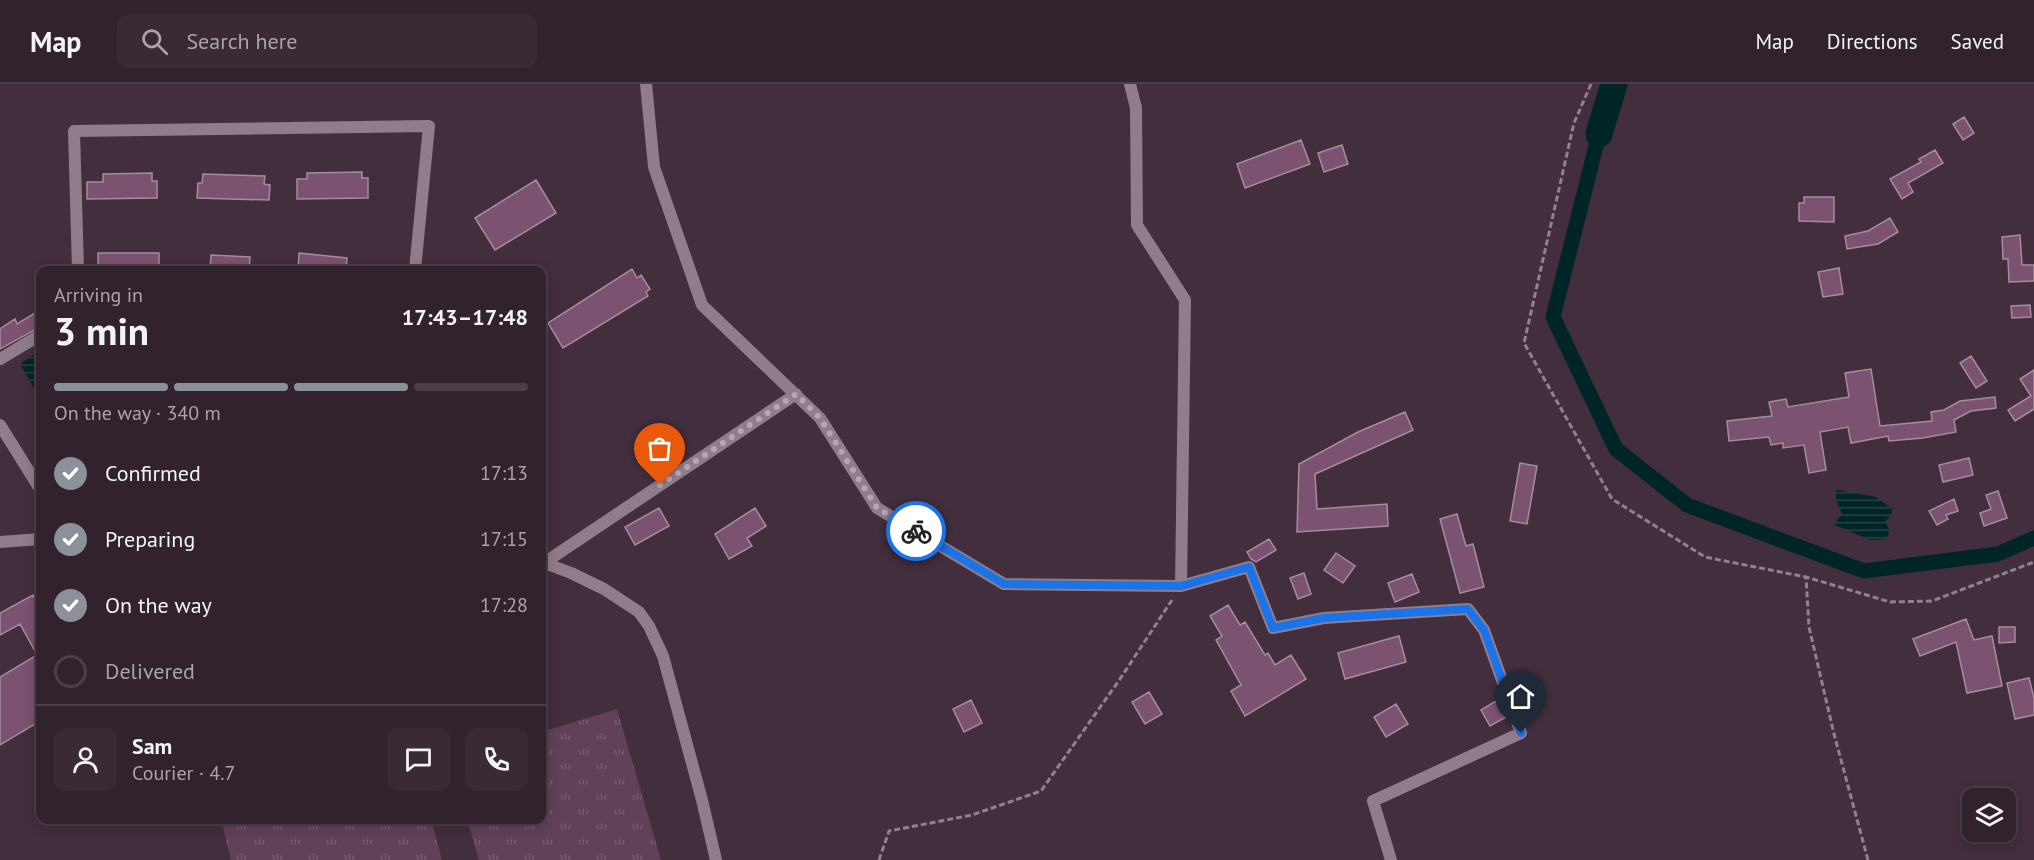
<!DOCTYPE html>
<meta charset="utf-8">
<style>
body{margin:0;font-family:"PT Sans",sans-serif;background:#3a2a36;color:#f1f3f6;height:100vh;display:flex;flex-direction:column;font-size:22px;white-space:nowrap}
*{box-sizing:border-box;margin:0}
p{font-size:20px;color:#a8a4aa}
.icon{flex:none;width:33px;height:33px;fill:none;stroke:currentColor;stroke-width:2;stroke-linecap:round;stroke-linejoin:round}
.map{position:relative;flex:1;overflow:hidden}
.side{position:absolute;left:36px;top:182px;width:510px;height:558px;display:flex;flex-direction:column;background:#32222e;border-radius:12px;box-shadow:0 3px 15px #0003,0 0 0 2px #4d3f4a}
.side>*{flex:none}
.controls{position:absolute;left:1962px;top:704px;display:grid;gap:12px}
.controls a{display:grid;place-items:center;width:54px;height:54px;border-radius:12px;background:#32222e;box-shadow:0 3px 15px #0003,0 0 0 2px #4d3f4a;font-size:30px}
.pin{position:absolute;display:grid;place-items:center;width:51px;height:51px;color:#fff;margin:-62px -26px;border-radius:50% 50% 50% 0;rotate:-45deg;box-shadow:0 0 6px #0007}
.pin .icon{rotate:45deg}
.courier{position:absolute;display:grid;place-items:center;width:60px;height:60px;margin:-30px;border:4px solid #1a73e8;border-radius:50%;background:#fff;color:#222;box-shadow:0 2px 8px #0007}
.head em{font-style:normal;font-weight:800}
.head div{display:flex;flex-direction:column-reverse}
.head{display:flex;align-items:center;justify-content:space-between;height:102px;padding:0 18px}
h1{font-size:39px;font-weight:800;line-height:45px}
.bar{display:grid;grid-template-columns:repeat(4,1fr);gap:9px 6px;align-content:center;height:72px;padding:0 18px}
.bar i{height:8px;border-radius:4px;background:#4d3f4a}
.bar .current{background:#8c9099}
.bar p{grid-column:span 4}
.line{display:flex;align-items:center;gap:15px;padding:0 18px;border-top:2px solid #4d3f4a}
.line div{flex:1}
.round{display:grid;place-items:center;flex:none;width:63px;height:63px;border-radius:12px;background:#3a2a36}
ol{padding:0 18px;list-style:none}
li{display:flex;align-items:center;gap:18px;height:66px}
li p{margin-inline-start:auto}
li .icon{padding:6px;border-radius:50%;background:#8c9099;color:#fff;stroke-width:4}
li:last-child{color:#a8a4aa}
li i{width:33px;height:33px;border:3px solid #4d3f4a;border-radius:50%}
header{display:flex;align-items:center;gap:36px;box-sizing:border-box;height:84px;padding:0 30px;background:#32222e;border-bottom:2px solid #4d3f4a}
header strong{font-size:28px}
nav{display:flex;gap:33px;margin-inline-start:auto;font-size:21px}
.search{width:420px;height:54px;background:#3a2a36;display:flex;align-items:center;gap:15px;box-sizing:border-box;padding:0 21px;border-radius:12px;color:#a8a4aa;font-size:22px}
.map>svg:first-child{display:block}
</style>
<header>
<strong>Map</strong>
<div class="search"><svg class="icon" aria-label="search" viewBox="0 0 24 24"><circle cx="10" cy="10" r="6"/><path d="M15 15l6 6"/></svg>Search here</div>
<nav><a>Map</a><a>Directions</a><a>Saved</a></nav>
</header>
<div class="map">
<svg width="2034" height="776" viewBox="0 0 2034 776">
<defs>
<pattern id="park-tufts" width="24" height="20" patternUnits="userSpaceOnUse" patternTransform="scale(1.5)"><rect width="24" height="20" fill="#604158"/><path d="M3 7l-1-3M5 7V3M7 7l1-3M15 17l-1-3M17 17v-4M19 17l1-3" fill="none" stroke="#775c70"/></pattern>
<pattern id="water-rules" width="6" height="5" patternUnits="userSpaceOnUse" patternTransform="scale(1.5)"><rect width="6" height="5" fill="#002526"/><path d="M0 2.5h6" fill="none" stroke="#264546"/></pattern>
</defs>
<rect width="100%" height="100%" fill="#422e3d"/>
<path fill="url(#park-tufts)" d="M617,625L661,776H479L467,735H542V648Z
M221,735H431L442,776H231Z"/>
<path fill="url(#water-rules)" d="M40,267V314L20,280Z
M1839,406L1876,413L1892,425L1891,431L1885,438C1889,444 1891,448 1886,455L1870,456L1835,441L1837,436L1842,430L1836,415V407Z"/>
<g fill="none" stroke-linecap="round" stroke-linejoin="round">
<path stroke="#002526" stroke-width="15" d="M1599,50L1553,233L1616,365L1687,421L1864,487L1998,470L2034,454"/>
<path stroke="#002526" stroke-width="27" d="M1599,50L1614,0"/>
</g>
<path fill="#7c5271" stroke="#a58c9e" stroke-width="1.5" d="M1964,33L1974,49L1963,56L1953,40Z
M1301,56L1310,80L1245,104L1237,80Z
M1342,61L1348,80L1324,88L1318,69Z
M1935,66L1943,79L1908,99L1913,108L1902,115L1890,95L1921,78L1919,75Z
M362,88V94H368V114L297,115V95H307V89Z
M152,89V97H157V114L87,115V98H103V90Z
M203,90L265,92L264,100L270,101L269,116L197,114L198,99H202Z
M536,96L556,129L495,166L475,134Z
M1804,113H1834V138L1799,137V119H1804Z
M1890,134L1898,148L1878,160L1847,165L1845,152L1868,147Z
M2020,151L2022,181H2034V197L2009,198L2008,175H2003L2002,153Z
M98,169H159V186H98Z
M299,169L347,174L346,186H298Z
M211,171L250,173L249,186H210Z
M1839,184L1843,210L1823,213L1818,188Z
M632,185L637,194L641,191L650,205L646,208L648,212L563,264L548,239Z
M2030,221L2031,233L2012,234L2011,222Z
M40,226V243L0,265V245L15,235L17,240Z
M1971,272L1987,297L1976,304L1960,279Z
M1871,285L1880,342L1932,337L1931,328L1944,326L1960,317L1995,313L1996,324L1971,327L1954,336L1956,348L1923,354L1889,357L1888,352L1851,359L1848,343L1820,348L1826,386L1809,389L1804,361L1783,364V359L1771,361L1769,353L1729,357L1727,337L1772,332L1769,318L1786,315L1788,323L1849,313L1845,289Z
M2034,286V325L2015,337L2008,326L2031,312L2020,295Z
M1405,328L1413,346L1315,390L1317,425L1387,420L1388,442L1297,448L1299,380L1358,348Z
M1969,374L1973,391L1943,398L1939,381Z
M1520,379L1537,382L1527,440L1510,437Z
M1998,407L2007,434L1984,442L1980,429L1991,425L1986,411Z
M1954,415L1958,427L1946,431L1948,435L1937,441L1929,427Z
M659,424L669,442L635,461L625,443Z
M755,424L766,442L747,454L752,462L729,475L715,450Z
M1457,430L1466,462L1473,460L1484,503L1460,509L1440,435Z
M1269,455L1276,466L1256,478L1251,475L1247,468Z
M1336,469L1355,482L1343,499L1324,486Z
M1304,489L1311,510L1298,515L1290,494Z
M1412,490L1419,508L1395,518L1388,499Z
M33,511L40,526V637L0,661V593L37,571L20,540L0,551V529Z
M1228,521L1240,541L1245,538L1265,571L1268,569L1275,581L1291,571L1306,595L1245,632L1231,607L1241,601L1216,556L1222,552L1210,532Z
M1966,535L1974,556L1992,552L2002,602L1967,609L1956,558L1920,572L1913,555Z
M1999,543H2015V558L1999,559Z
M1399,552L1406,578L1345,595L1338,569Z
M2029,594L2034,614V631L2015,635L2007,599Z
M1149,608L1162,630L1145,640L1132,618Z
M971,616L982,639L964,648L953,625Z
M1496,617L1506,633L1490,642L1481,626Z
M1396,620L1408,640L1386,653L1374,633Z"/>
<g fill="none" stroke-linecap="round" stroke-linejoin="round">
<path stroke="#92808d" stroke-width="3" stroke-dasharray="6 3" stroke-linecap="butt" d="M1591,0L1574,39L1524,259L1612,415L1705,473L1806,493
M879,776L889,747L972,731L1041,707L1120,595L1172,516
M1868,776L1834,650L1809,543L1806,493L1890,518L1932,517L2034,478"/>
<path stroke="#907c8a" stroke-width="12" d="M646,0L654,83L702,221L820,334L877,424L1004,500L1181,502
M1130,0L1136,24L1137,141L1185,216L1181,502L1249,483L1273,544L1324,534L1468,525L1484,546L1521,649L1373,717L1391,776
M78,186L74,47L429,42L415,186
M0,275L40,251
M0,341L40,405
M0,458L40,455
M542,478L571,489L604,505L639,528L649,542L663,572L702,716L716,776
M544,479L796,310"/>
</g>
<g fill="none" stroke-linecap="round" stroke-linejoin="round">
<path stroke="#b6a6b2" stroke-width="6" stroke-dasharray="0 10.8" d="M660,401L796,310L820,334L877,424L916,447"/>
<path stroke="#1a73e8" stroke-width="8" d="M916,447L1004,500L1181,502L1249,483L1273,544L1324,534L1468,525L1484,546L1521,649"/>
</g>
</svg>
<div class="controls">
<a><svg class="icon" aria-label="layers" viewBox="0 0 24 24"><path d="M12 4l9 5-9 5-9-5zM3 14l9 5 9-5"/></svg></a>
</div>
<div class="pin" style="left:660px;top:401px;background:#ea580c"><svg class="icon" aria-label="bag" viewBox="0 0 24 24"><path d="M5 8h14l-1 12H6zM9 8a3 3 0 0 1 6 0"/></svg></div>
<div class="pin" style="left:1521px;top:649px;background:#1f2937"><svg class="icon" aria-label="home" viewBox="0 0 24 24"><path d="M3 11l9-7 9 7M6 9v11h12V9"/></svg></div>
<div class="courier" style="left:916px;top:447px"><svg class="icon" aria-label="bike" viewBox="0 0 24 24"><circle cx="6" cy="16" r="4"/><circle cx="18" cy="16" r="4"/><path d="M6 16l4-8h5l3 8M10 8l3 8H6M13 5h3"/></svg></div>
<section class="side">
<div class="head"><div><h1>3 min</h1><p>Arriving in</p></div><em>17:43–17:48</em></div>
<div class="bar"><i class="current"></i><i class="current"></i><i class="current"></i><i></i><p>On the way · 340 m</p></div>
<ol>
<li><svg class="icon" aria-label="check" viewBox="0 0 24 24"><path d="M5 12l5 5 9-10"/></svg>Confirmed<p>17:13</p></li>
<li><svg class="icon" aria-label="check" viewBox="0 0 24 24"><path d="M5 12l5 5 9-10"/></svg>Preparing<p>17:15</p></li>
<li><svg class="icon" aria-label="check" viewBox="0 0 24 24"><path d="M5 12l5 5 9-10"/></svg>On the way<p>17:28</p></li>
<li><i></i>Delivered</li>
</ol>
<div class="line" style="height:108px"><a class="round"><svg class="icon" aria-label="person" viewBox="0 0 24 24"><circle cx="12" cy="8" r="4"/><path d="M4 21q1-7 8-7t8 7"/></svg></a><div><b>Sam</b><p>Courier · 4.7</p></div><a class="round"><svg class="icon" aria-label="chat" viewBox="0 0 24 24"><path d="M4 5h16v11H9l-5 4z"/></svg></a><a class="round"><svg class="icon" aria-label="phone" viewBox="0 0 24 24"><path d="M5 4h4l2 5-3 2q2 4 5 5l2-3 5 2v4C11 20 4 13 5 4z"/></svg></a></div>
</section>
</div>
